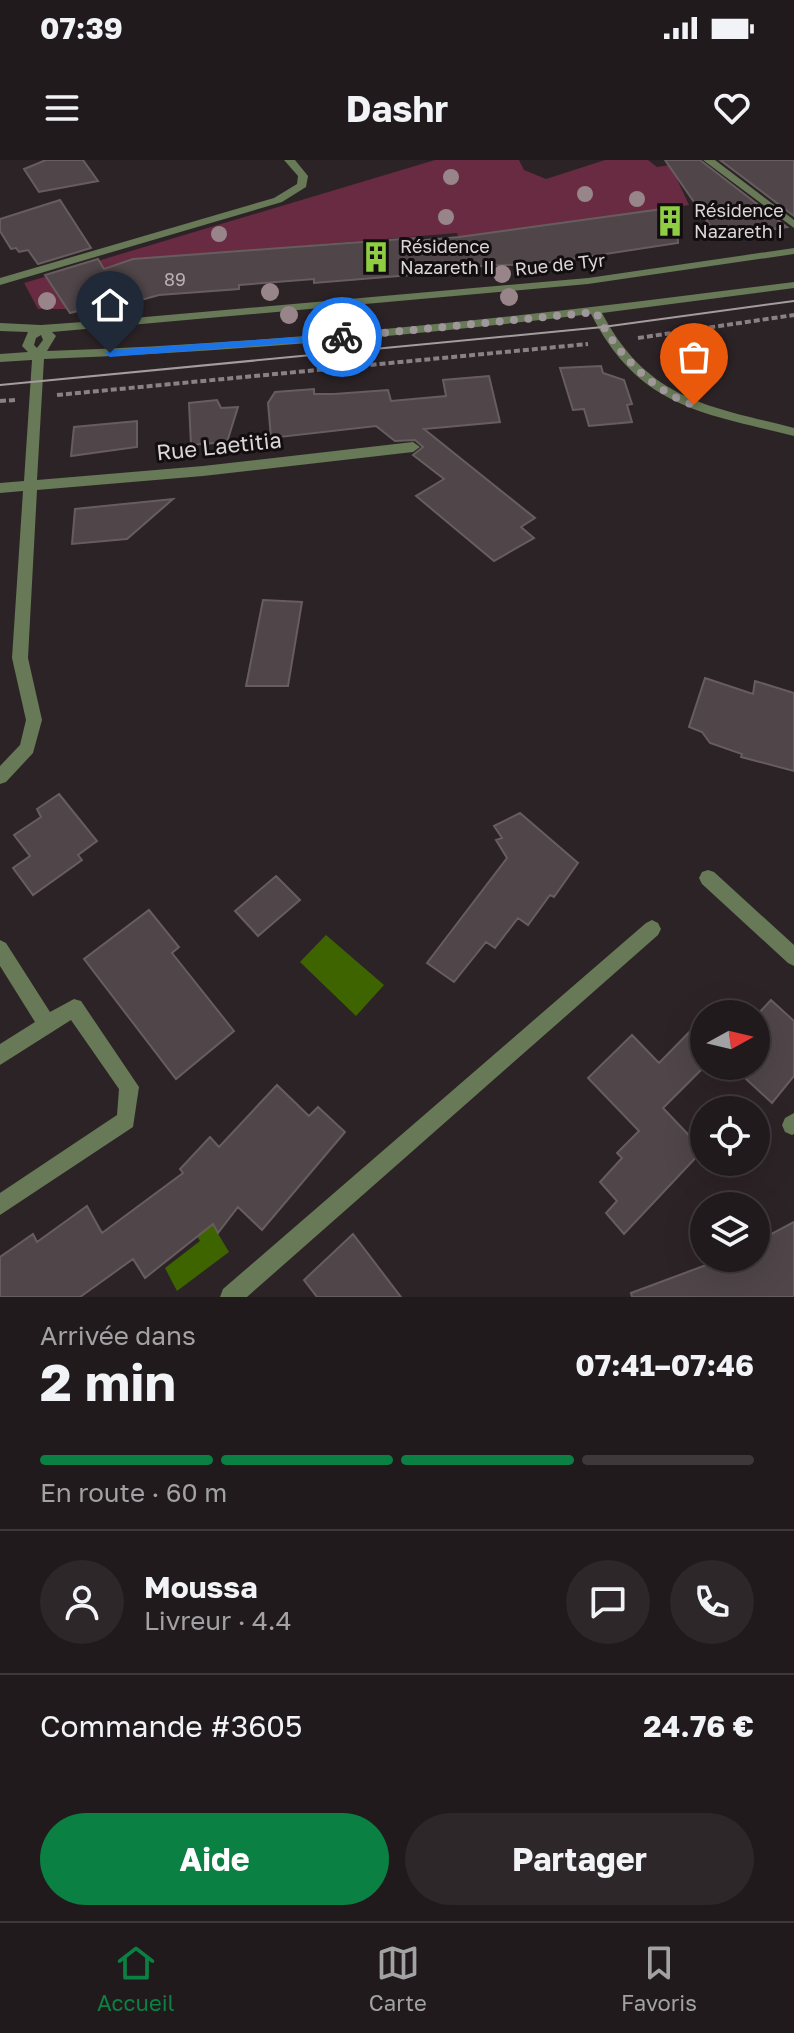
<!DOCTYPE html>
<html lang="fr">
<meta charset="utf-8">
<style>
body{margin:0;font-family:"Golos Text",sans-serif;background:#2d2729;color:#f1f3f6;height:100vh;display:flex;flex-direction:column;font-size:30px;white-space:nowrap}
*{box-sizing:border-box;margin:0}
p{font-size:26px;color:#a2a1a3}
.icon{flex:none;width:44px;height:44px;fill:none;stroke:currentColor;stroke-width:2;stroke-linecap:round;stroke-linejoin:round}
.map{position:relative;height:1137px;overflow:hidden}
.details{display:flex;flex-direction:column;background:#211a1c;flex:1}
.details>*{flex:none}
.needle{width:52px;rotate:82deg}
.fabs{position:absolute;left:690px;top:840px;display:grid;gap:16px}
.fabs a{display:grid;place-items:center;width:80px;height:80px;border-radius:50%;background:#211a1c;box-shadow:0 8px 32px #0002,0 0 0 2px #3e383b;font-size:40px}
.pin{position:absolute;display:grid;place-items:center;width:68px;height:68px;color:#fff;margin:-82px -34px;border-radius:50% 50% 50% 0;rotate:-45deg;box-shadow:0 0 8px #0007}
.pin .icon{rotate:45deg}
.courier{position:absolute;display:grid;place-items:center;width:80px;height:80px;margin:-40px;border:6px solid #1a73e8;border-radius:50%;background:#fff;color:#222;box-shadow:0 2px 10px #0007}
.summary em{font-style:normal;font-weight:700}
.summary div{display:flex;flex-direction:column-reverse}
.summary{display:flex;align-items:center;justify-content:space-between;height:136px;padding:0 40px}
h1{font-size:52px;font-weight:700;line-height:60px}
.bar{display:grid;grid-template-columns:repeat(4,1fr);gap:12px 8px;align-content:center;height:96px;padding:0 40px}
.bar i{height:10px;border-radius:6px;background:#3e383b}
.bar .selected{background:#0b8043}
.bar p{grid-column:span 4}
.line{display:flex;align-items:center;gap:20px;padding:0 40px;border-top:2px solid #3e383b}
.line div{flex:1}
.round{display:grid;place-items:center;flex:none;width:84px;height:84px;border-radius:42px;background:#2d2729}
.button{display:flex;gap:16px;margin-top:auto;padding:16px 40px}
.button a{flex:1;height:92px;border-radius:48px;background:#0b8043;color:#fff;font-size:32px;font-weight:700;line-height:92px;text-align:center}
.button a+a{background:#2d2729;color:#f1f3f6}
.status{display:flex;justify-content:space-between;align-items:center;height:56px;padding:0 40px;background:#211a1c;direction:ltr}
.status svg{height:22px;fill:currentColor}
header{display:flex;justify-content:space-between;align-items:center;height:104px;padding:0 40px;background:#211a1c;font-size:36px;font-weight:700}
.tabs{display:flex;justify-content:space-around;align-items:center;height:112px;border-top:2px solid #3e383b;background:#211a1c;font-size:22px;color:#a2a1a3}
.tabs a{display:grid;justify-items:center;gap:4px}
.tabs .selected{color:#0b8043}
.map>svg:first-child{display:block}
</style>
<div class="status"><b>07:39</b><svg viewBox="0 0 49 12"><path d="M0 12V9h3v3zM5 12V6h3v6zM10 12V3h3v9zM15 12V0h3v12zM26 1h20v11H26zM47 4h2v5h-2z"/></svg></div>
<header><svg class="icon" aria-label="menu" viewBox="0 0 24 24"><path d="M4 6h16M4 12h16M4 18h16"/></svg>Dashr<svg class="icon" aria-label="heart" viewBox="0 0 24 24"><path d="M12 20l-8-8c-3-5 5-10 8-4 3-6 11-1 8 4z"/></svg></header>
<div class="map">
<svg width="794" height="1137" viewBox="0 0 794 1137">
<rect width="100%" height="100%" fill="#2c2326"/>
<path fill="#682b41" d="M435,0H519L524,10L546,19L605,0H648L657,7L690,2L706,13L676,17L689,45L498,73L514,106L500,103L467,107L457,73L288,87L292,121L260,123L256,89L133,99L67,149H38L24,123Z"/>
<path fill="#3e6400" d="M326,775L384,825L356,856L300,802Z
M205,1052L229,1092L177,1131L165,1108L200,1081L193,1069Z"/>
<path fill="#504649" stroke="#675d5f" stroke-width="2" d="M46,0H83L98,21L39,32L24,9Z
M665,0H700L787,67L718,77Z
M720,0H794V56Z
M60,40L91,88L38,104L28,90L19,92L16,88L11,89L0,71V59Z
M677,47L678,83L546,103L446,108L447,112L314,123V119L239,125V129L159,135L130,143L127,138L70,153L45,115L98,99L104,109L133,99L415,78V81L459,77Z
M601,206L603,213L624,220L632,244L627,245L632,262L589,266L584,249L573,250L560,208Z
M489,216L500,262L424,269L535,358L521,367L534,378L494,401L416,336L444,319L413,295L423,287L415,280L395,281L376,266L271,278L268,243L275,232L314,229V234H334L388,230L391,241L446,236L443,220Z
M217,240L221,248L238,247L227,282L191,285L189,243Z
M137,261V287L71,296L74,267Z
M173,339L127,379L72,384L75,349Z
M263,440L302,442L288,526H246Z
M705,518L753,534L755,521L794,533V611L741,597L742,594L710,583L702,572L689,567Z
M59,634L97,681L78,695L82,700L33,735L13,708L30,696L14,675L41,657L37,649Z
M520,653L578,703L554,737L550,735L528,765L518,758L495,788L486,782L454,822L427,803L507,698L496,680L502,678L494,666Z
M276,716L300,740L258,776L235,751Z
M149,750L179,787L172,793L234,871L176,919L84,799Z
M771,840L794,861V916L772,943L732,906H756V856Z
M704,857V907L663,948L703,990L624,1074L606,1053L617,1041L600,1022L622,998L617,993L639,971L588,918L632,875L659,903Z
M277,925L309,956L318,947L345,972L262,1070L238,1047L218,1073L213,1064L145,1118L133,1099L80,1137H0V1097L33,1074L37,1082L87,1046L102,1073L183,1013L180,1009L210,977L219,987Z
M794,1062V1137H632L631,1133L725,1098H756V1082Z
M353,1074L401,1137H317L304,1120Z"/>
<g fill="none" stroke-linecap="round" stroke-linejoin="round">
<path stroke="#898183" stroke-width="4" stroke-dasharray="6 3" stroke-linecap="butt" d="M638,178L794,155
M57,235L588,184
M0,241L15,240"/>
<path fill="#677956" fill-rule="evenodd" d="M284,0H295L308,16L306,27L282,42L0,125V118L274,38L297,24L298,16Z
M708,710L714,712L794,785V806L788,803L702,724L699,718L702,712Z
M652,760L658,763L661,769L658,775L247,1137H220L223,1129L646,763Z
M794,953V974L792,975L785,972L782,965L785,958Z"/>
<path fill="#677956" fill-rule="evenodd" d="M703,0H715L794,60V68Z
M794,88V94L588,124L52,172L56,176L47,191C297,183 546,154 794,122V128L602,153C648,240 708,246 794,268V276C703,253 639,248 591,154C409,176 227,192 44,199L37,320L203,306L413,282L420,287L413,292L203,316L37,330L28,498L42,560L33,593L6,622L0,624V606L20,585L26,560L12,498L23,331L0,333V323L24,321L32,200L0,202V194L28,192L22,186L28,172L0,171V163L41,165L111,160L588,118ZM41,175L43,180L37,188L34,185L36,178Z
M0,780L6,783L50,852L74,839L81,841L139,927L133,967L0,1055V1033L117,955L119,929L71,860L0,905V884L35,862L0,806Z"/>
<path stroke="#a49d9f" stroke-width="2" d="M0,225L603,167L794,141"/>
</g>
<g fill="#98858a">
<circle cx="451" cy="17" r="8"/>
<circle cx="585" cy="34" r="8"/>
<circle cx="637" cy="39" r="8"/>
<circle cx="446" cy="57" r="8"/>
<circle cx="219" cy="74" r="8"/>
<circle cx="502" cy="114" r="9"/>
<circle cx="270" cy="132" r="9"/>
<circle cx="509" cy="137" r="9"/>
<circle cx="47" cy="141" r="9"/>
<circle cx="289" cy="155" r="9"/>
</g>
<path fill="#1a73e8" d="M342,174L347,177L346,179L110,197L105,193L110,190Z"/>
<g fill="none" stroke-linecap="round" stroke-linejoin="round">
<path stroke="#9f979a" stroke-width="8" stroke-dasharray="0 14.4" d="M342,177L596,152C614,191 653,232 694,245"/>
</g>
<defs>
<symbol id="building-bare" viewBox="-9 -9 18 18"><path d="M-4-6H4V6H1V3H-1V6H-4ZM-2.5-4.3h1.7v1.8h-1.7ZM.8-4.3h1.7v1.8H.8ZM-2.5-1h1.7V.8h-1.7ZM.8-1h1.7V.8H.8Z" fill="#8fcd42" stroke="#120e0f" stroke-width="2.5" paint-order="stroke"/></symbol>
</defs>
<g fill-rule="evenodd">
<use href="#building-bare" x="648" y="39" width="44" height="44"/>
<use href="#building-bare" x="354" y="75" width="44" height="44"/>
</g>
<g text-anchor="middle" stroke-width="6" stroke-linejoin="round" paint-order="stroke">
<g font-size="18" fill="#ddd6d8" stroke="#120e0f" text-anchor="start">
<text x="694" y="57">Résidence<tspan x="694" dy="21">Nazareth I</tspan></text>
<text x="400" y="93">Résidence<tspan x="400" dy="21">Nazareth II</tspan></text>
</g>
<g font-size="18" fill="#ddd6d8" stroke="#120e0f">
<text transform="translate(560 105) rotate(-6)" y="6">Rue de Tyr</text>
</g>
<g font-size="18" fill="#bab2b4">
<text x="175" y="126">89</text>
</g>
<g font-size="22" fill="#ddd6d8" stroke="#120e0f">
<text transform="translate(219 286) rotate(-6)" y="8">Rue Laetitia</text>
</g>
</g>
</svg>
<div class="fabs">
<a><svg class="needle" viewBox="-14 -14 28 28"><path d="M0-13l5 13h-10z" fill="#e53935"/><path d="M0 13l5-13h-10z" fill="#a2a1a3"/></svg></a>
<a><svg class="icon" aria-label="locate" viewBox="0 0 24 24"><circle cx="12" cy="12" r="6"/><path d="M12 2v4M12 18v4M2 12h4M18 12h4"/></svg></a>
<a><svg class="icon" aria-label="layers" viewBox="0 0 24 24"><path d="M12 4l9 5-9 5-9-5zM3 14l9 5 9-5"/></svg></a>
</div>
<div class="pin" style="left:694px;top:245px;background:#ea580c"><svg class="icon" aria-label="bag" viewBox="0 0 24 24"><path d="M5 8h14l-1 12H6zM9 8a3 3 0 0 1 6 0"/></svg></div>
<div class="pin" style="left:110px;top:193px;background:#1f2937"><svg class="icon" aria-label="home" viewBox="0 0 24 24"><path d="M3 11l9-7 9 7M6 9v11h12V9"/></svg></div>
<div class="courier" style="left:342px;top:177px"><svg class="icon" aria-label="bike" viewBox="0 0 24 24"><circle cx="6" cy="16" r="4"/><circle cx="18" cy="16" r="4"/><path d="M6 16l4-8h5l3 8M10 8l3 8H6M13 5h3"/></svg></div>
</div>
<section class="details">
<div class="summary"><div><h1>2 min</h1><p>Arrivée dans</p></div><em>07:41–07:46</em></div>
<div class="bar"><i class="selected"></i><i class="selected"></i><i class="selected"></i><i></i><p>En route · 60 m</p></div>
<div class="line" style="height:144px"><a class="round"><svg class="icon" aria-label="person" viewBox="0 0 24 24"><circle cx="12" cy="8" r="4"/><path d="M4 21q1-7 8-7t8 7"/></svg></a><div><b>Moussa</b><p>Livreur · 4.4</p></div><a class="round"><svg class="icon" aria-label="chat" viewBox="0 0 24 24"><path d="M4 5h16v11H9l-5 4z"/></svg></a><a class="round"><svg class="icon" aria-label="phone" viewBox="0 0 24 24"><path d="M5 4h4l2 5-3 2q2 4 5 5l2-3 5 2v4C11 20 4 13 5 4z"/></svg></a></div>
<div class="line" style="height:104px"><div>Commande #3605</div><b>24.76 €</b></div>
<div class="button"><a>Aide</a><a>Partager</a></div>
</section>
<nav class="tabs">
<a class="selected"><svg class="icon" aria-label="home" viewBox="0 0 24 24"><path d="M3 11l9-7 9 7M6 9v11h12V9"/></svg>Accueil</a>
<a><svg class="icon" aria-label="map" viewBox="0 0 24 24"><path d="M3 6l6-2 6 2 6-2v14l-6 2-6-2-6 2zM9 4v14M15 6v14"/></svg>Carte</a>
<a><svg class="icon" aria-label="saved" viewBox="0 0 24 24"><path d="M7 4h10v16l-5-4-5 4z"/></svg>Favoris</a>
</nav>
